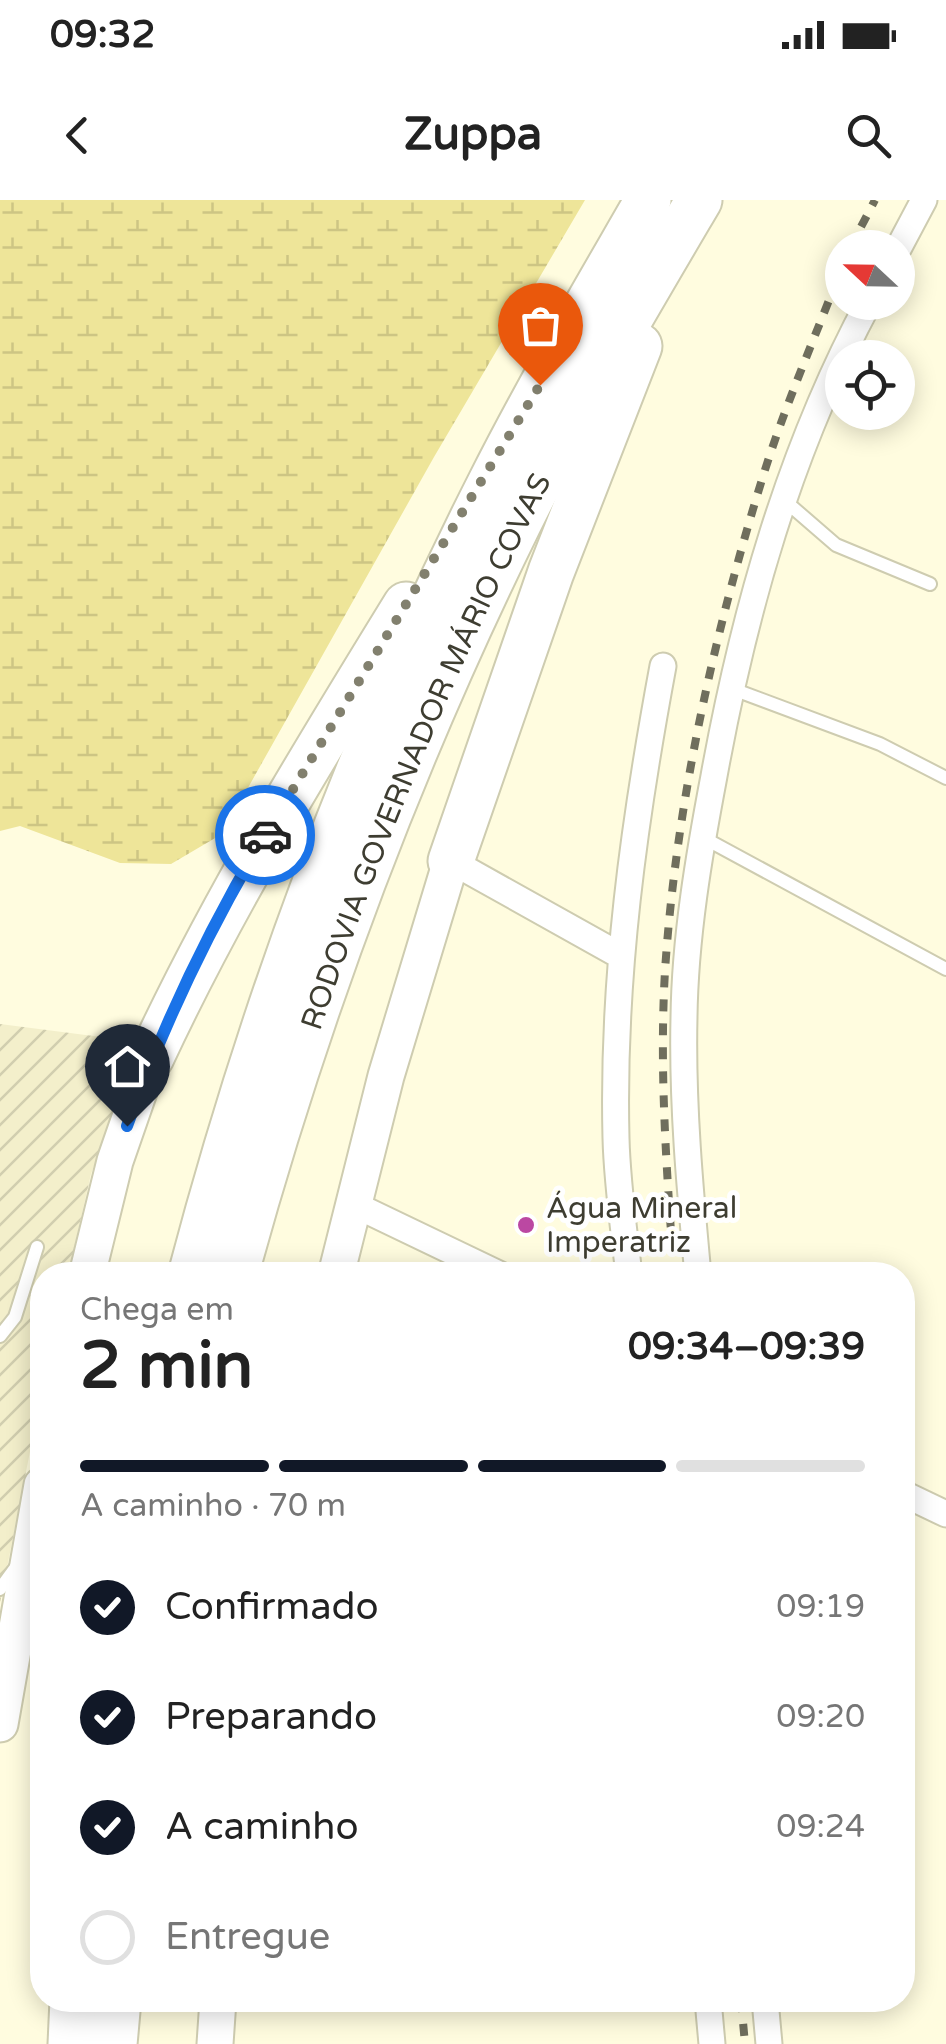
<!DOCTYPE html>
<html lang="pt">
<meta charset="utf-8">
<style>
body{margin:0;font-family:"Varela Round",sans-serif;background:#f2f2f2;color:#222;height:100vh;display:flex;flex-direction:column;font-size:38px;white-space:nowrap}
*{box-sizing:border-box;margin:0}
p{font-size:32px;color:#767676}
.icon{flex:none;width:55px;height:55px;fill:none;stroke:currentColor;stroke-width:2;stroke-linecap:round;stroke-linejoin:round}
.map{position:relative;flex:1;overflow:hidden}
.panel{position:absolute;left:30px;top:1062px;width:885px;height:750px;display:flex;flex-direction:column;background:#fff;border-radius:40px;box-shadow:0 5px 25px #0003}
.panel>*{flex:none}
.needle{width:65px;rotate:292deg}
.tools{position:absolute;left:825px;top:30px;display:grid;gap:20px}
.tools a{display:grid;place-items:center;width:90px;height:90px;border-radius:50%;background:#fff;box-shadow:0 5px 25px #0003;font-size:50px}
.pin{position:absolute;display:grid;place-items:center;width:85px;height:85px;color:#fff;margin:-102px -42px;border-radius:50% 50% 50% 0;rotate:-45deg;box-shadow:0 0 10px #0007}
.pin .icon{rotate:45deg}
.courier{position:absolute;display:grid;place-items:center;width:100px;height:100px;margin:-50px;border:8px solid #1a73e8;border-radius:50%;background:#fff;color:#222;box-shadow:0 2px 12px #0007}
.head em{font-style:normal;font-weight:800}
.head div{display:flex;flex-direction:column-reverse}
.head{display:flex;align-items:center;justify-content:space-between;height:170px;padding:0 50px}
h1{font-size:65px;font-weight:800;line-height:75px}
.bar{display:grid;grid-template-columns:repeat(4,1fr);gap:15px 10px;align-content:center;height:120px;padding:0 50px}
.bar i{height:12px;border-radius:8px;background:#e0e0e0}
.bar .active{background:#111827}
.bar p{grid-column:span 4}
ol{padding:0 50px;list-style:none}
li{display:flex;align-items:center;gap:30px;height:110px}
li p{margin-inline-start:auto}
li .icon{padding:10px;border-radius:50%;background:#111827;color:#fff;stroke-width:4}
li:last-child{color:#767676}
li i{width:55px;height:55px;border:5px solid #e0e0e0;border-radius:50%}
.status{display:flex;justify-content:space-between;align-items:center;height:70px;padding:0 50px;background:#fff;direction:ltr}
.status svg{height:28px;fill:currentColor}
header{display:flex;justify-content:space-between;align-items:center;height:130px;padding:0 50px;background:#fff;font-size:45px;font-weight:800}
.map>svg:first-child{display:block}
</style>
<div class="status"><b>09:32</b><svg viewBox="0 0 49 12"><path d="M0 12V9h3v3zM5 12V6h3v6zM10 12V3h3v9zM15 12V0h3v12zM26 1h20v11H26zM47 4h2v5h-2z"/></svg></div>
<header><svg class="icon" aria-label="back" viewBox="0 0 24 24"><path d="M15 5l-7 7 7 7"/></svg>Zuppa<svg class="icon" aria-label="search" viewBox="0 0 24 24"><circle cx="10" cy="10" r="6"/><path d="M15 15l6 6"/></svg></header>
<div class="map">
<svg width="946" height="1844" viewBox="0 0 946 1844">
<defs>
<pattern id="industrial-furrows" width="10" height="10" patternUnits="userSpaceOnUse" patternTransform="scale(2.5)"><rect width="10" height="10" fill="#f3efcb"/><path d="M-1 1l2-2M0 10L10 0M9 11l2-2" fill="none" stroke="#d1ceaf"/></pattern>
<pattern id="wetland-marsh" width="20" height="14" patternUnits="userSpaceOnUse" patternTransform="scale(2.5)"><rect width="20" height="14" fill="#eee599"/><path d="M1 5h8M5 5V1M11 12h8M15 12V8" fill="none" stroke="#cdc584"/></pattern>
</defs>
<rect width="100%" height="100%" fill="#fffcdf"/>
<path fill="url(#industrial-furrows)" d="M0,824L140,842L91,974L68,1075H42V1191L0,1403Z"/>
<path fill="url(#wetland-marsh)" d="M0,0H585L434,257L222,634L171,664L120,663L20,626L0,631Z"/>
<g fill="none" stroke-linecap="round" stroke-linejoin="round">
<defs>
<path id="service" d="M784,300L836,345L930,384
M730,488L880,544L946,578
M702,637L946,769
M0,1136L15,1117L37,1047
M0,1389L16,1367"/>
<path id="minor" d="M898,49L924,0
M451,661L621,756
M353,1004L501,1075
M629,1075C624,1030 617,983 616,938C612,778 634,622 663,466
M698,1075C690,990 682,903 684,817C685,737 699,655 714,576C744,411 789,251 869,102
M902,1293L946,1314
M708,1800L712,1844
M765,1800L769,1844"/>
<path id="secondary" d="M87,1075L115,961L151,857
M336,1075L386,876L451,661
M0,1524L42,1285
M215,1844L218,1800"/>
<g id="motorway">
<path d="M451,661L551,372L639,146"/>
<path d="M151,857C224,700 315,553 406,405"/>
<path d="M191,1075C263,802 362,536 490,284C539,187 594,94 648,0"/>
<path id="s1" d="M235,1075C306,816 399,565 518,324C573,213 636,107 699,0"/>
<path d="M71,1844L73,1800"/>
<path d="M114,1844L118,1800"/>
</g>
</defs>
<use href="#service" stroke="#ceccb0" stroke-width="16"/>
<use href="#minor" stroke="#ceccb0" stroke-width="29"/>
<use href="#secondary" stroke="#ceccb0" stroke-width="39"/>
<use href="#motorway" stroke="#ceccb0" stroke-width="49"/>
<use href="#service" stroke="#fff" stroke-width="12"/>
<use href="#minor" stroke="#fff" stroke-width="25"/>
<use href="#secondary" stroke="#fff" stroke-width="35"/>
<use href="#motorway" stroke="#fff" stroke-width="45"/>
<path stroke="#6f6e5d" stroke-width="8" stroke-dasharray="12 12" stroke-linecap="butt" d="M850,48L875,0
M674,1075C667,974 659,873 665,771C676,603 714,434 764,273C786,203 816,135 842,67
M741,1800L745,1844"/>
</g>
<g fill="none" stroke-linecap="round" stroke-linejoin="round">
<path stroke="#82806e" stroke-width="10" stroke-dasharray="0 18" d="M265,635L540,185"/>
<path stroke="#1a73e8" stroke-width="12" d="M127,926C163,825 210,727 265,635"/>
</g>
<circle fill="#bb48a2" stroke="#fff" stroke-width="4" cx="526" cy="1025" r="10"/>
<g text-anchor="middle" stroke-width="10" stroke-linejoin="round" paint-order="stroke">
<g font-size="30" fill="#3e3d31" stroke="#fff">
<text dy="10" stroke="none"><textPath href="#s1" startOffset="558">RODOVIA GOVERNADOR MÁRIO COVAS</textPath></text>
</g>
<g font-size="30" fill="#3e3d31" stroke="#fff" text-anchor="start">
<text x="546" y="1018">Água Mineral<tspan x="546" dy="34">Imperatriz</tspan></text>
</g>
</g>
</svg>
<div class="tools">
<a><svg class="needle" viewBox="-14 -14 28 28"><path d="M0-13l5 13h-10z" fill="#e53935"/><path d="M0 13l5-13h-10z" fill="#767676"/></svg></a>
<a><svg class="icon" aria-label="locate" viewBox="0 0 24 24"><circle cx="12" cy="12" r="6"/><path d="M12 2v4M12 18v4M2 12h4M18 12h4"/></svg></a>
</div>
<div class="pin" style="left:540px;top:185px;background:#ea580c"><svg class="icon" aria-label="bag" viewBox="0 0 24 24"><path d="M5 8h14l-1 12H6zM9 8a3 3 0 0 1 6 0"/></svg></div>
<div class="pin" style="left:127px;top:926px;background:#1f2937"><svg class="icon" aria-label="home" viewBox="0 0 24 24"><path d="M3 11l9-7 9 7M6 9v11h12V9"/></svg></div>
<div class="courier" style="left:265px;top:635px"><svg class="icon" aria-label="car" viewBox="0 0 24 24"><path d="M5 17H2v-5l4-1 3-4h7l3 4 3 1v5h-3M9 17h6M6 11h13"/><circle cx="7" cy="17" r="2"/><circle cx="17" cy="17" r="2"/></svg></div>
<section class="panel">
<div class="head"><div><h1>2 min</h1><p>Chega em</p></div><em>09:34–09:39</em></div>
<div class="bar"><i class="active"></i><i class="active"></i><i class="active"></i><i></i><p>A caminho · 70 m</p></div>
<ol>
<li><svg class="icon" aria-label="check" viewBox="0 0 24 24"><path d="M5 12l5 5 9-10"/></svg>Confirmado<p>09:19</p></li>
<li><svg class="icon" aria-label="check" viewBox="0 0 24 24"><path d="M5 12l5 5 9-10"/></svg>Preparando<p>09:20</p></li>
<li><svg class="icon" aria-label="check" viewBox="0 0 24 24"><path d="M5 12l5 5 9-10"/></svg>A caminho<p>09:24</p></li>
<li><i></i>Entregue</li>
</ol>
</section>
</div>
